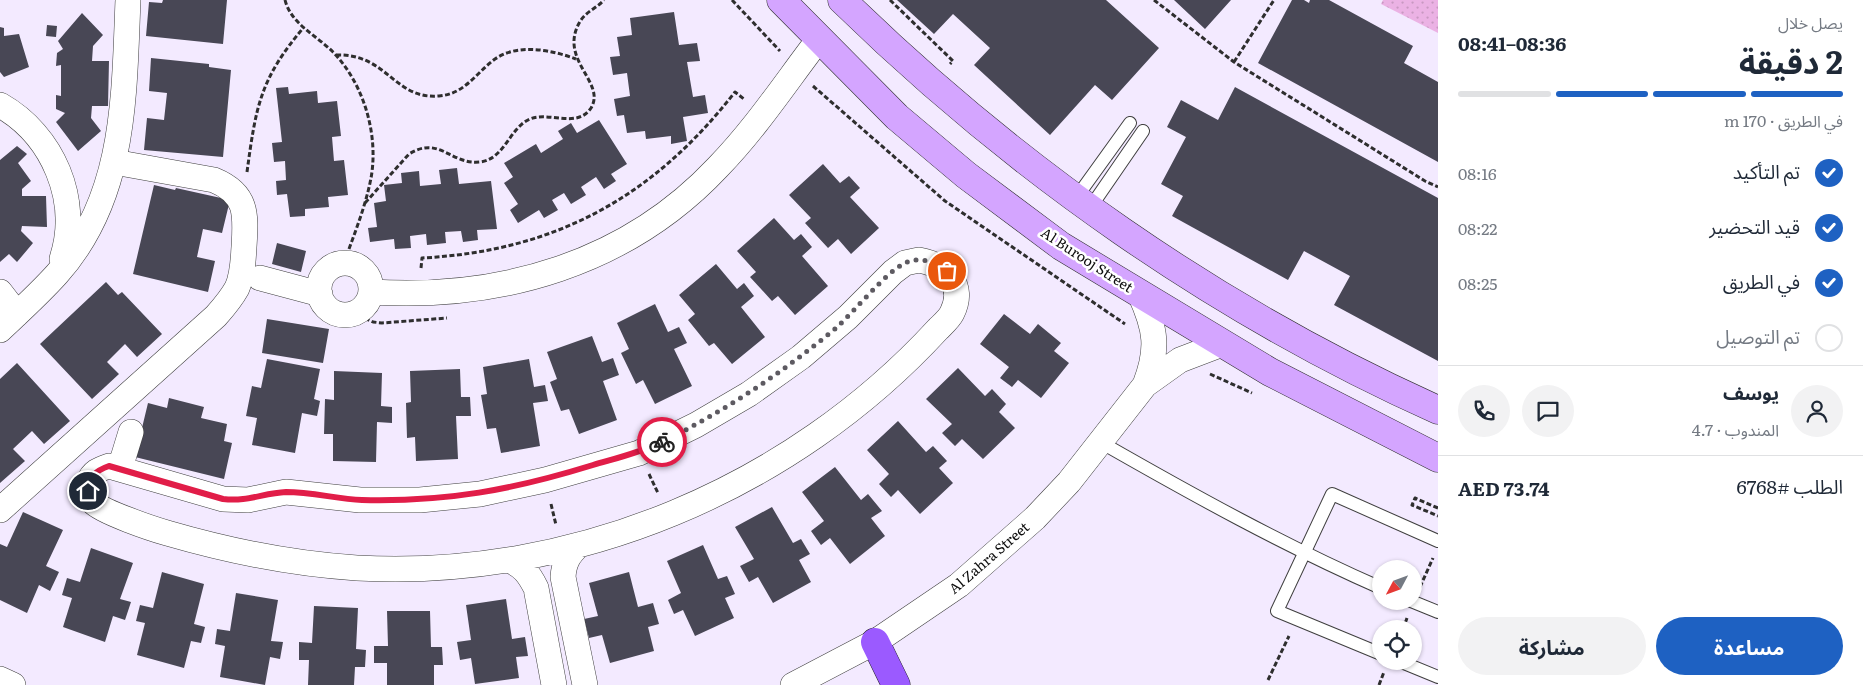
<!DOCTYPE html>
<html lang="ar">
<meta charset="utf-8">
<style>
body{margin:0;font-family:Literata,"Noto Sans Arabic",serif;background:#f2f2f3;color:#1f2937;direction:rtl;height:100vh;display:flex;flex-direction:column;font-size:19px;white-space:nowrap}
*{box-sizing:border-box;margin:0}
p{font-size:16px;color:#747a83}
.icon{flex:none;width:28px;height:28px;fill:none;stroke:currentColor;stroke-width:2;stroke-linecap:round;stroke-linejoin:round}
.map{position:relative;flex:1;overflow:hidden;direction:ltr}
.side{display:flex;flex-direction:column;background:#fff;width:425px}
.side>*{flex:none}
.needle{width:32px;rotate:229deg}
.buttons{position:absolute;left:1372px;top:560px;display:grid;gap:10px}
.buttons a{display:grid;place-items:center;width:50px;height:50px;border-radius:50%;background:#fff;box-shadow:0 1px 4px #0004;font-size:25px}
.pin{position:absolute;display:grid;place-items:center;width:42px;height:42px;color:#fff;margin:-21px;border:2px solid #fff;border-radius:50%;box-shadow:0 1px 5px #0007}
.courier{position:absolute;display:grid;place-items:center;width:50px;height:50px;margin:-25px;border:4px solid #e11d48;border-radius:50%;background:#fff;color:#222;box-shadow:0 1px 6px #0007}
.headline em{font-style:normal;font-weight:700}
.headline div{display:flex;flex-direction:column-reverse}
.headline{display:flex;align-items:center;justify-content:space-between;height:85px;padding:0 20px}
h1{font-size:32px;font-weight:700;line-height:38px}
.bar{display:grid;grid-template-columns:repeat(4,1fr);gap:8px 5px;align-content:center;height:60px;padding:0 20px}
.bar i{height:6px;border-radius:4px;background:#e0e1e3}
.bar .active{background:#1e61c2}
.bar p{grid-column:span 4}
.line{display:flex;align-items:center;gap:12px;padding:0 20px;border-top:1px solid #e0e1e3}
.line div{flex:1}
.round{display:grid;place-items:center;flex:none;width:52px;height:52px;border-radius:26px;background:#f2f2f3}
ol{padding:0 20px;list-style:none}
li{display:flex;align-items:center;gap:15px;height:55px}
li p{margin-inline-start:auto}
li .icon{padding:5px;border-radius:50%;background:#1e61c2;color:#fff;stroke-width:4}
li:last-child{color:#747a83}
li i{width:28px;height:28px;border:2px solid #e0e1e3;border-radius:50%}
.primary-button{display:flex;gap:10px;margin-top:auto;padding:10px 20px}
.primary-button a{flex:1;height:58px;border-radius:30px;background:#1e61c2;color:#fff;font-size:20px;font-weight:700;line-height:58px;text-align:center}
.primary-button a+a{background:#f2f2f3;color:#1f2937}
main{display:flex;flex:1;min-height:0}
.map>svg:first-child{display:block}
</style>
<main>
<section class="side">
<div class="headline"><div><h1>2 دقيقة</h1><p>يصل خلال</p></div><em>08:36–08:41</em></div>
<div class="bar"><i class="active"></i><i class="active"></i><i class="active"></i><i></i><p>في الطريق · 170 m</p></div>
<ol>
<li><svg class="icon" aria-label="check" viewBox="0 0 24 24"><path d="M5 12l5 5 9-10"/></svg>تم التأكيد<p>08:16</p></li>
<li><svg class="icon" aria-label="check" viewBox="0 0 24 24"><path d="M5 12l5 5 9-10"/></svg>قيد التحضير<p>08:22</p></li>
<li><svg class="icon" aria-label="check" viewBox="0 0 24 24"><path d="M5 12l5 5 9-10"/></svg>في الطريق<p>08:25</p></li>
<li><i></i>تم التوصيل</li>
</ol>
<div class="line" style="height:90px"><a class="round"><svg class="icon" aria-label="person" viewBox="0 0 24 24"><circle cx="12" cy="8" r="4"/><path d="M4 21q1-7 8-7t8 7"/></svg></a><div><b>يوسف</b><p>المندوب · 4.7</p></div><a class="round"><svg class="icon" aria-label="chat" viewBox="0 0 24 24"><path d="M4 5h16v11H9l-5 4z"/></svg></a><a class="round"><svg class="icon" aria-label="phone" viewBox="0 0 24 24"><path d="M5 4h4l2 5-3 2q2 4 5 5l2-3 5 2v4C11 20 4 13 5 4z"/></svg></a></div>
<div class="line" style="height:65px"><div>الطلب #6768</div><b>AED 73.74</b></div>
<div class="primary-button"><a>مساعدة</a><a>مشاركة</a></div>
</section>
<div class="map">
<svg width="1438" height="685" viewBox="0 0 1438 685">
<defs>
<pattern id="grass-dots" width="8" height="8" patternUnits="userSpaceOnUse" patternTransform="scale(1.25)"><rect width="8" height="8" fill="#ebb2e4"/><path d="M2 2h.1M6 6h.1" fill="none" stroke="#c898c2" stroke-width="1.8" stroke-linecap="round"/></pattern>
</defs>
<rect width="100%" height="100%" fill="#f3eaff"/>
<path fill="url(#grass-dots)" d="M1383,0H1438V33L1381,4Z"/>
<path fill="#484755" d="M163,0H227L223,44L146,36L149,2L162,3Z
M897,0H1106L1159,48L1112,100L1095,85L1050,135L974,65L990,48L953,14L934,34Z
M1174,0H1231L1205,29Z
M1292,0H1304L1309,3L1310,0H1329L1413,46L1404,63L1438,82V162L1258,63Z
M674,12L679,45L697,43L700,61L687,62L693,97L705,95L708,113L683,117L687,141L671,144V136L646,139L645,131L627,133L624,115L617,116L614,99L630,96L627,73L613,75L610,57L620,56L617,37L632,35L630,18Z
M82,13L103,35L93,46L92,61H109L108,106H92L91,118L101,131L78,151L56,122L65,113L56,109V95L61,96V65L56,66L57,53L63,49L58,41Z
M47,25L57,26L56,37L46,36Z
M0,27L4,28V36L19,34L29,67L4,77L0,72Z
M151,58L209,64V67L231,70L223,157L144,150L147,118L164,120L167,93L149,91Z
M288,87L289,94L317,91L318,103L337,101L341,136L332,137L334,161L344,160L348,195L328,197L329,207L305,209V216L290,217L287,194L277,195L276,181L286,180L285,161L274,162L272,143L282,142L276,88Z
M1235,87L1438,198V361L1334,305L1350,276L1304,251L1288,280L1172,216L1183,196L1161,184L1186,137L1167,127L1181,100L1218,120Z
M599,120L627,164L611,174L616,181L604,189L596,177L581,187L586,195L571,204L564,193L552,200L558,210L544,218L539,210L518,223L510,210L518,204L504,183L513,177L504,163L536,144L541,153L563,139L558,131L571,123L577,133Z
M17,146L27,154L18,163L31,181L22,189V196H46L47,227L22,226L21,231L33,243L17,262L9,254L0,262V160Z
M823,164L840,183L849,176L860,188L850,197L879,228L851,254L838,239L828,248L805,223L811,218L789,195Z
M457,168L459,184L491,181L497,229L477,230L478,240L463,242L461,231L445,232L446,243L427,245L426,234L410,236L411,248L395,249L394,239L370,242L368,228L377,227L374,203L386,201L384,185L402,183L401,173L419,171L420,186L441,184L439,170Z
M154,185L175,190L176,188L230,200L222,233L203,229L197,257L215,261L208,292L133,274Z
M774,218L794,240L801,234L812,247L802,256L828,286L795,315L778,296L772,301L750,277L756,272L737,251Z
M277,243L306,251L301,272L272,264Z
M716,264L737,289L744,283L754,296L741,307L765,337L732,364L714,343L709,346L688,320L695,314L679,295Z
M106,282L118,295L122,292L162,334L137,357L125,344L107,362L119,374L92,399L40,344Z
M655,304L668,332L679,327L687,343L674,349L692,386L655,404L643,380L636,384L621,353L629,349L617,323Z
M1004,314L1030,334L1038,324L1061,343L1054,351L1069,363L1041,398L1018,380L1012,387L1000,378L1009,367L980,344Z
M267,319L329,329L323,363L262,353Z
M592,336L602,362L613,358L619,375L603,381L617,420L579,434L569,409L561,411L550,382L557,379L547,352Z
M267,359L320,369L314,399L320,401L317,416L302,413L295,453L252,445L257,418L246,416L252,386L261,388Z
M529,359L534,387L545,385L548,401L533,403L540,446L501,453L496,428L487,429L481,395L487,394L483,367Z
M17,363L70,421L44,444L32,431L13,449L25,461L0,483V379Z
M958,368L985,396L992,389L1006,404L999,412L1015,428L983,459L962,439L955,446L942,433L952,424L926,399Z
M460,369L461,397H470L471,416H456L458,459L416,461L415,437L407,438L406,403L411,402L410,371Z
M334,371L382,373L381,406L392,407V423L377,422L376,462L333,461V434H324L325,399L334,400Z
M169,398L204,407L201,418L227,424L224,441L232,443L224,479L135,457L148,403L167,408Z
M898,421L926,452L933,446L947,461L939,468L953,483L920,514L898,490L891,497L879,484L889,474L867,450Z
M835,467L861,500L868,494L882,511L871,518L885,536L850,564L830,538L821,545L811,531L824,521L802,492Z
M772,507L793,543L801,539L810,554L799,560L811,582L773,603L758,577L749,582L740,566L754,559L735,527Z
M23,512L63,530L46,566L59,572L50,591L39,585L27,613L0,600V544L7,547Z
M703,545L718,579L727,576L735,594L725,598L734,618L695,636L683,610L674,614L668,600L681,593L667,561Z
M91,548L133,563L120,599L131,602L125,620L113,616L105,642L63,627L72,598L62,595L67,578L80,582Z
M162,572L204,584L194,624L205,627L201,643L191,641L184,668L137,655L145,623L136,621L140,605L153,608Z
M629,572L638,607L653,603L659,624L648,627L654,651L610,663L602,635L589,638L584,619L598,616L589,583Z
M236,593L278,600L271,641L283,642L280,659L270,657L265,685L220,677L225,646L215,644L217,629L230,631Z
M506,599L512,639L525,637L528,656L516,657L519,678L475,684L471,658L460,660L457,642L471,640L466,605Z
M314,606L358,608L356,649L366,650L365,667H355L354,685H308L309,660H299V642L312,643Z
M387,611H430L431,647H442L443,665H434V685H387V663H374V646H388Z"/>
<g fill="none" stroke-linecap="round" stroke-linejoin="round">
<defs>
<path id="lane" d="M1076,198L1130,123
M1090,208L1143,131
M1102,443C1193,495 1285,546 1381,588
M1411,601L1438,612
M1381,654L1277,611L1332,494L1438,541
M1399,661L1438,677"/>
<path id="street" d="M0,105C53,135 81,200 62,259
M919,260C946,265 966,285 952,313C949,319 943,324 938,329C791,489 574,580 357,568C292,564 229,551 167,533C153,529 102,512 93,502C89,497 88,488 89,482C92,472 100,469 109,466L223,499L248,500L286,492L360,500H420L480,494L545,480L639,453L696,425L749,394L801,357L848,317L893,272L905,263Z
M319 289a26 26 0 1 1 52 0a26 26 0 1 1-52 0Z
M260,278L320,294
M0,292L17,314
M371,292C501,300 627,264 718,167C756,128 786,82 819,39
M1140,294C1156,329 1159,349 1145,385
M0,330C19,312 39,294 57,274C126,197 124,96 128,0
M120,468L131,432
M0,510L216,316C224,307 231,299 237,288C243,275 243,261 244,247C246,215 248,194 214,180L114,162
M579,545C568,555 564,563 563,577L585,685
M509,560C523,566 529,574 536,588L554,685
M0,679L13,685
M793,685L875,642L959,585L1035,518L1069,482L1145,385L1180,360L1222,344"/>
<path id="secondary" d="M781,0L897,117L966,175L1061,246L1270,372L1438,458
M842,0C1015,169 1217,311 1438,410"/>
<path id="primary" d="M875,642L896,685"/>
</defs>
<use href="#lane" stroke="#3f3f3f" stroke-width="14"/>
<use href="#street" stroke="#3f3f3f" stroke-width="26"/>
<use href="#secondary" stroke="#2e2e2e" stroke-width="29"/>
<use href="#primary" stroke="#1d1d1d" stroke-width="29"/>
<path stroke="#2e2e2e" stroke-width="3" stroke-dasharray="5 2.5" stroke-linecap="butt" d="M285,0C291,24 316,35 333,52C365,85 380,139 370,183C364,211 353,237 344,263
M732,0L780,51
M890,0L953,61L950,64
M1154,0L1234,62L1425,181L1438,187
M336,55C387,53 394,100 439,96C465,94 476,73 495,59C518,43 552,50 576,59
M1234,62L1274,0
M813,86L945,201L1125,324
M247,172C256,106 260,79 304,27
M365,203L409,154C440,135 450,165 480,162C505,159 509,128 530,119C550,111 577,129 591,108C607,82 556,59 581,20C587,11 597,8 604,0
M421,268L422,258C556,251 653,197 735,92L744,99
M358,315L373,322L382,323L447,318
M1210,374L1252,393
M649,474L658,493
M551,504L556,525
M1438,508L1415,498L1412,505L1438,516
M1420,587L1433,558
M1403,629L1407,618
M1268,680L1289,636
M1379,685L1384,672"/>
<use href="#lane" stroke="#fff" stroke-width="12"/>
<use href="#street" stroke="#fff" stroke-width="25"/>
<use href="#secondary" stroke="#d4a5ff" stroke-width="28"/>
<use href="#primary" stroke="#9b5aff" stroke-width="28"/>
</g>
<g fill="none" stroke-linecap="round" stroke-linejoin="round">
<path stroke="#5d5a61" stroke-width="5" stroke-dasharray="0 9" d="M662,442C725,411 782,373 836,328C854,312 886,272 905,263C920,256 934,262 947,271"/>
<path stroke="#e11d48" stroke-width="6" d="M88,491C90,476 95,471 109,466L223,499C248,502 263,493 286,492C312,492 337,499 362,500C447,502 512,490 593,465C617,458 639,453 662,442"/>
</g>
<g text-anchor="middle" stroke-width="5" stroke-linejoin="round" paint-order="stroke">
<g font-size="14" fill="#0c0c0c" stroke="#fff">
<text transform="translate(1087 260) rotate(33)" y="5">Al Burooj Street</text>
<text transform="translate(989 558) rotate(-41)" y="5">Al Zahra Street</text>
</g>
</g>
</svg>
<div class="buttons">
<a><svg class="needle" viewBox="-14 -14 28 28"><path d="M0-13l5 13h-10z" fill="#e53935"/><path d="M0 13l5-13h-10z" fill="#747a83"/></svg></a>
<a><svg class="icon" aria-label="locate" viewBox="0 0 24 24"><circle cx="12" cy="12" r="6"/><path d="M12 2v4M12 18v4M2 12h4M18 12h4"/></svg></a>
</div>
<div class="pin" style="left:947px;top:271px;background:#ea580c"><svg class="icon" aria-label="bag" viewBox="0 0 24 24"><path d="M5 8h14l-1 12H6zM9 8a3 3 0 0 1 6 0"/></svg></div>
<div class="pin" style="left:88px;top:491px;background:#1f2937"><svg class="icon" aria-label="home" viewBox="0 0 24 24"><path d="M3 11l9-7 9 7M6 9v11h12V9"/></svg></div>
<div class="courier" style="left:662px;top:442px"><svg class="icon" aria-label="bike" viewBox="0 0 24 24"><circle cx="6" cy="16" r="4"/><circle cx="18" cy="16" r="4"/><path d="M6 16l4-8h5l3 8M10 8l3 8H6M13 5h3"/></svg></div>
</div>
</main>
